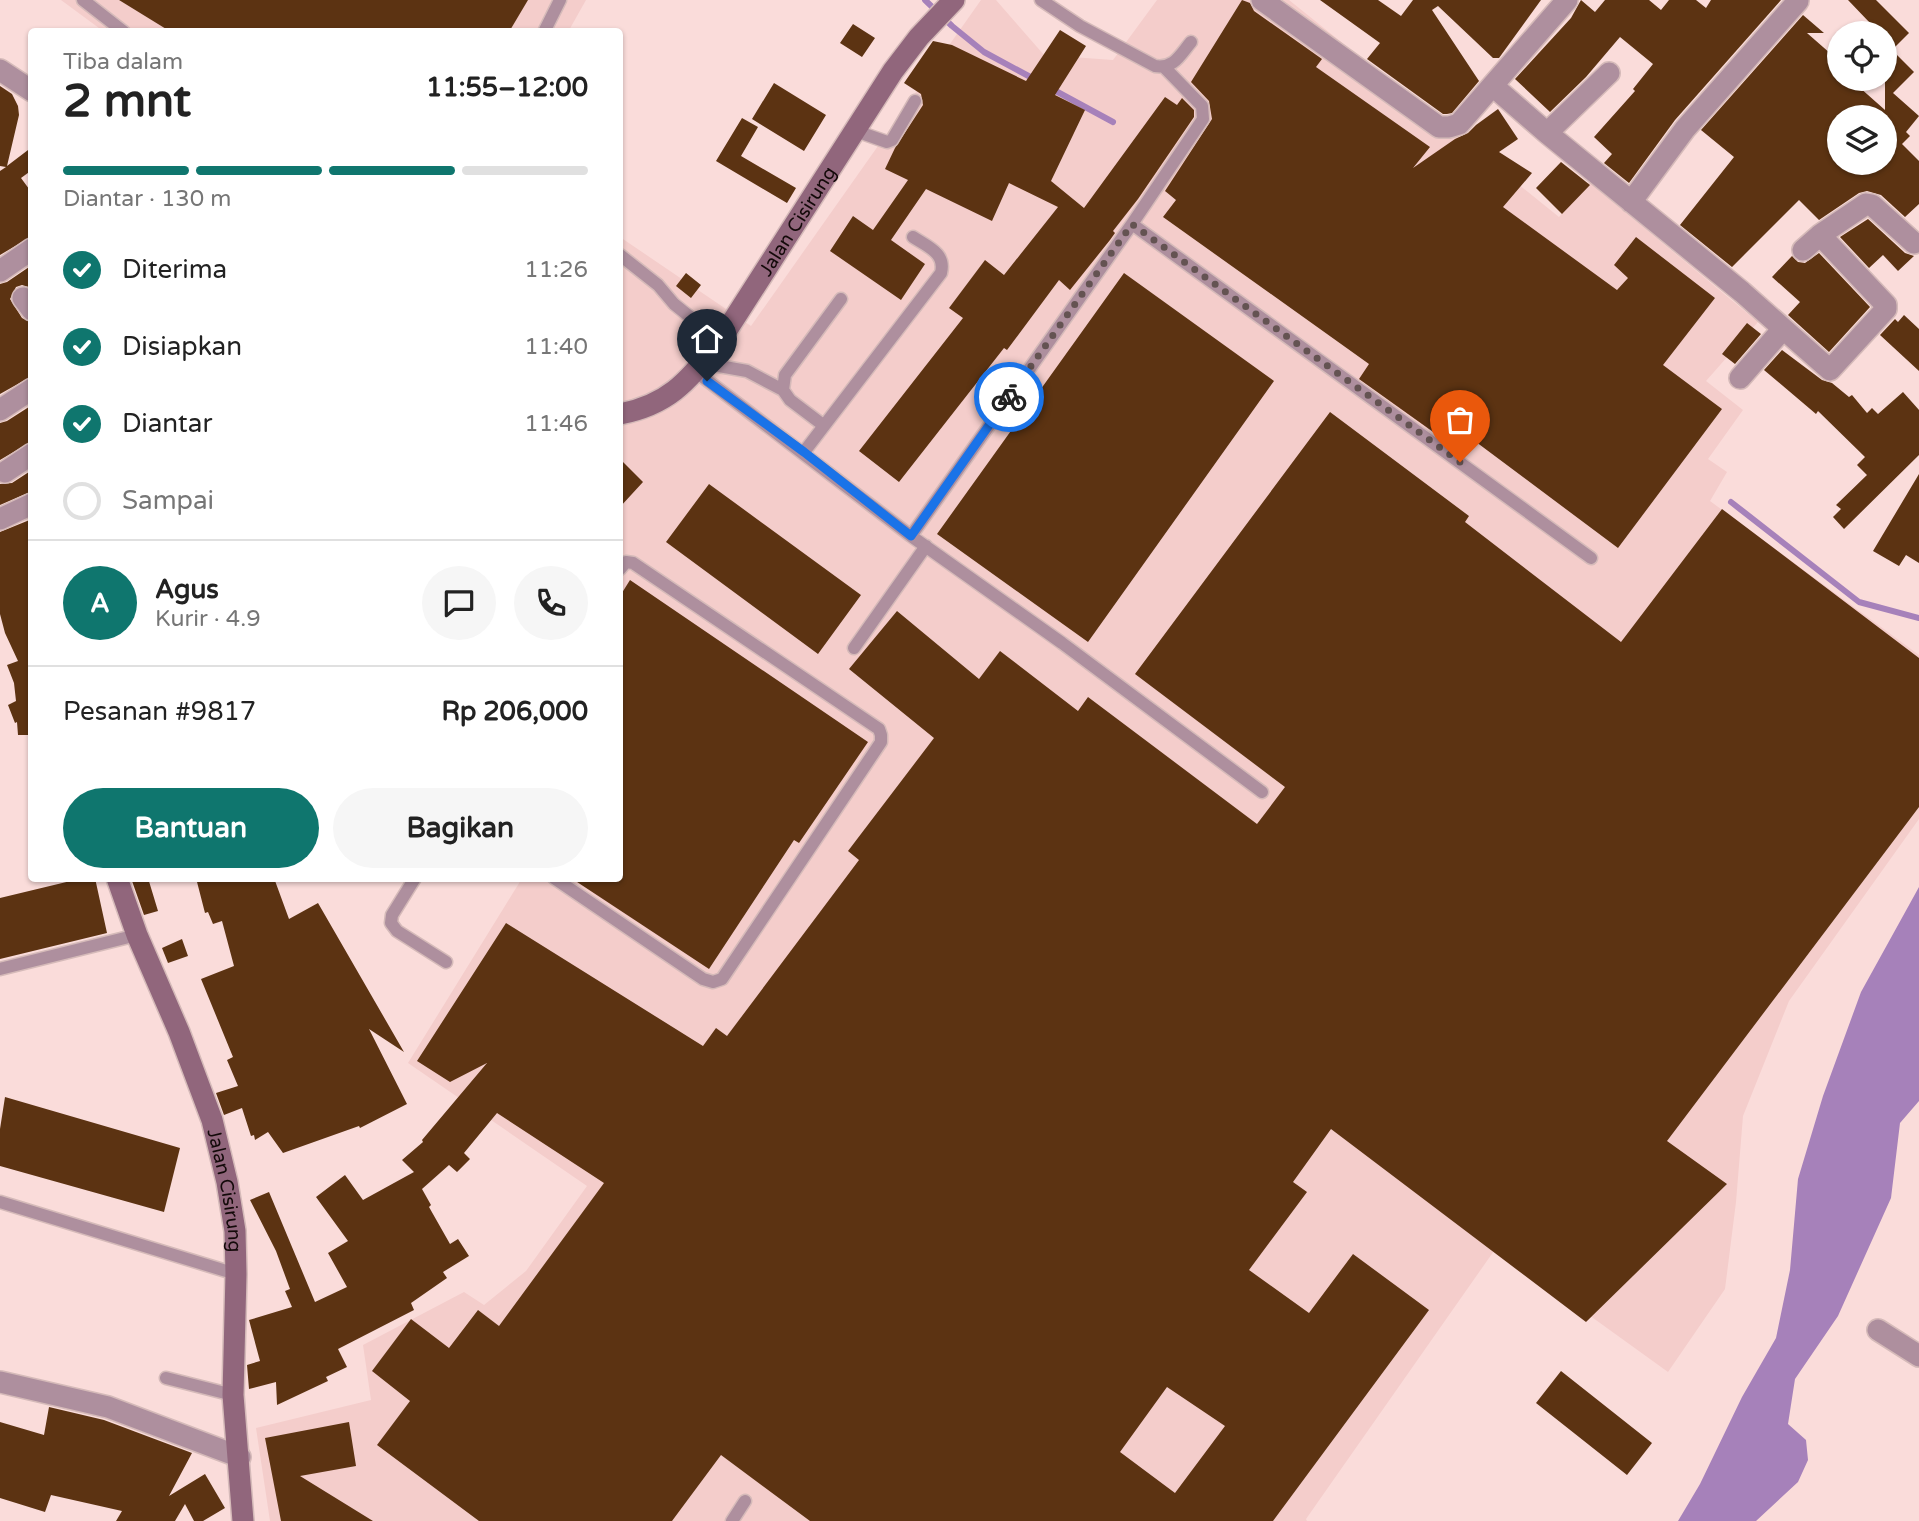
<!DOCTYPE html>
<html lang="id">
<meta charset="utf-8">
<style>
body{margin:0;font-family:"Varela Round",sans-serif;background:#f6f6f6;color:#222;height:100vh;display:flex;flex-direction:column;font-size:26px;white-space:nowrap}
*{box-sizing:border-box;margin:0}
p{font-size:23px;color:#767676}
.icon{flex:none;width:38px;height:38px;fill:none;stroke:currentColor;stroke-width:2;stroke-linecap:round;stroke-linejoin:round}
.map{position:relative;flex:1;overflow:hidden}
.drawer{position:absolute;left:28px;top:28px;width:595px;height:854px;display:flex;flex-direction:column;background:#fff;border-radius:7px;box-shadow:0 2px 5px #0004}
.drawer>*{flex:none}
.tools{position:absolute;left:1827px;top:21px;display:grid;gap:14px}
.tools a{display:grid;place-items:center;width:70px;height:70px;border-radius:50%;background:#fff;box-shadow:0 2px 5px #0004;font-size:35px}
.pin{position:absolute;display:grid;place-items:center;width:60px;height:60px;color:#fff;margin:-72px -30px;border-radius:50% 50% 50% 0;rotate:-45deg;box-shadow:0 0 7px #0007}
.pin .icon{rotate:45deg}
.courier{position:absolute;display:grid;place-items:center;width:70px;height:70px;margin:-35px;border:5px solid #1a73e8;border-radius:50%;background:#fff;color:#222;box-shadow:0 2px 9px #0007}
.overview em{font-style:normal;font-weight:800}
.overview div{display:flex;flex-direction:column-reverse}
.overview{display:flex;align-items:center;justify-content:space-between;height:119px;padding:0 35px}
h1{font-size:46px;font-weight:800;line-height:52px}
.bar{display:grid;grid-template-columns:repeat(4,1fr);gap:10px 7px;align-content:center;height:84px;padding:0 35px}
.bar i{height:9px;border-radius:5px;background:#e0e0e0}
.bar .on{background:#0f766e}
.bar p{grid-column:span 4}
.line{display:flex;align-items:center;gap:18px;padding:0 35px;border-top:2px solid #e0e0e0}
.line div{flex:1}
.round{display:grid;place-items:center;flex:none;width:74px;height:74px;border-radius:37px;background:#f6f6f6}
ol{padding:0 35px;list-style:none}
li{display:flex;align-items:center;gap:21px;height:77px}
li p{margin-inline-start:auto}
li .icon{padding:7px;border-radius:50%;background:#0f766e;color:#fff;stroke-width:4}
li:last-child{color:#767676}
li i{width:38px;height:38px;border:4px solid #e0e0e0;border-radius:50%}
.button{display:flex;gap:14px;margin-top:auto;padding:14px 35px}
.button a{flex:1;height:80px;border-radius:42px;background:#0f766e;color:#fff;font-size:28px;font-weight:800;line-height:80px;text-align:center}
.button a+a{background:#f6f6f6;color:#222}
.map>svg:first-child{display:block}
</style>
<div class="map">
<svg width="1919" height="1521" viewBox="0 0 1919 1521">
<rect width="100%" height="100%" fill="#fadcda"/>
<path fill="#f4cdcb" d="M61,0H586L568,32L103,31Z
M981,0H996L1044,55L1113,60L1157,0H1289L1559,217L1589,182L1758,322L1706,381L1743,410L1708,459L1727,472L1710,501L1919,655V819L1789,1001L1743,1116L1736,1202L1725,1289L1668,1372L1496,1248L1306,1519L1307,1521H270L256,1428L371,1400L363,1345L464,1292L484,1305L526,1271L587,1186L408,1063L521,880L520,879L620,878V237L751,326Z"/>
<path fill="#a681ba" d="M1919,887V1101L1900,1123L1891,1198L1838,1316L1795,1379L1788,1424L1806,1440L1808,1460L1798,1482L1756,1521H1678L1700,1484L1742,1397L1776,1338L1790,1270L1798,1179L1823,1096L1861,992Z"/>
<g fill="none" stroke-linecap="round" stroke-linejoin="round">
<path stroke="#a681ba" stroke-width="6" d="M925,0L952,26L984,52L1036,80
M1052,89L1113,122
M1731,502L1859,602L1919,618"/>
</g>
<path fill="#5c3312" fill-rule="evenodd" d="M119,0H528L509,32H171Z
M1242,0L1250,3L1254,11L1322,59L1316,67L1430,147L1413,168L1455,139L1468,133L1476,125L1498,109L1518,139L1499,152L1532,173L1503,207L1617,290L1628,278L1614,265L1636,237L1715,298L1663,365L1722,409L1618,548L1460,430L1450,444L1359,379L1369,364L1163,217L1176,200L1165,191L1212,119L1209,101L1191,82Z
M1320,0H1378L1401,16L1413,0H1541L1499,58H1493L1438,6L1432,10L1479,81L1452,113L1447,114H1443L1367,59L1380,43Z
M1581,0L1595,12L1605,0H1649L1661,10L1669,0H1696L1706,8L1711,0H1781L1675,120L1629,183L1604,163L1612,154L1594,137L1635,91L1633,89L1653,64L1620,37L1586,77L1550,112L1515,79L1571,18Z
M1848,0H1876L1909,33L1892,50L1914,72L1893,93L1919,116L1906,132L1910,136L1902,144L1919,161V204L1905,217L1881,195L1867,191L1859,193L1819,220L1799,200L1732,267L1680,225L1734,157L1701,130L1803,15L1824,33H1807L1839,61V79H1850L1885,110V33H1860L1870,23ZM1839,117H1885V163H1839Z
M853,24L875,38L862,57L840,43Z
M1060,30L1086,46L1055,95L1085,110L1051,181L1084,208L1165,97L1177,105L1182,98L1194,110V117L1138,199L1113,231L1115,233L1110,240L1070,290L1059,280L1007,350L1004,348L899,482L859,451L963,318L949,308L985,260L1004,275L1058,207L1009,183L992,221L926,189L891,240L925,264L901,300L830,251L853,216L873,230L908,180L885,169L895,148L923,105L921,94L904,83L933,41L952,45L1026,81Z
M774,83L826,115L804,151L752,119Z
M0,86L12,94L18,106L19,115L7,166L32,147V170L21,178L32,193V236L0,255V171L6,167L0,166Z
M742,118L758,127L741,156L796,188L787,203L716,161Z
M1561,162L1590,185L1562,214L1536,188Z
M1868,219L1905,253L1914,256L1898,271L1883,255L1869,268L1840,237Z
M1819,253L1870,307L1829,352L1788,315L1800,302L1772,277L1792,256L1798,262L1805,263Z
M32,265V288L22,285L16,287L10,299L22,318L32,323V376L0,394V284L7,282Z
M686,273L701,285L691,298L676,286Z
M1124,273L1274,381L1088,642L937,534Z
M1904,315L1919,329V371L1880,335L1895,319L1898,322Z
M1747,323L1761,334L1735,364L1722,354Z
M1782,350L1822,380L1832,383L1849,397L1852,395L1867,413L1872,408L1878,414L1903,392L1919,410V455L1844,529L1833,517L1841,509L1836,505L1867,475L1857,465L1865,457L1818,411L1816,414L1764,370Z
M32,405V441L0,460V423L7,421Z
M1330,412L1469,516L1465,522L1621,642L1722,509L1919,658V807L1667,1141L1727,1184L1586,1322L1331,1129L1293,1182L1307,1192L1249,1270L1309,1313L1353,1254L1429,1310L1273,1521H810L721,1455L672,1521H479L377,1445L410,1401L372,1371L411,1319L449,1348L478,1310L499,1326L604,1183L497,1113L464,1153L470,1159L457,1172L449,1165L422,1189L431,1205L429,1207L450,1244L458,1239L469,1256L443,1272L447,1278L411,1303L414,1310L338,1349L347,1367L326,1377L328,1381L277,1405L276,1382L249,1389L247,1365L260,1361L249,1320L292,1307L285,1291L290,1289L276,1251L250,1200L269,1192L315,1302L347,1287L328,1253L348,1241L316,1197L345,1175L363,1200L414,1172L402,1160L423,1142L422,1140L487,1063L450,1082L417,1061L506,923L703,1046L716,1028L727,1036L859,860L848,851L934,738L849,669L897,611L979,679L1000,651L1078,711L1088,697L1257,824L1285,787L1135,674ZM1167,1387L1225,1426L1175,1493L1120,1452Z
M620,459L643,482L620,507Z
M32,470V491L0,505V484L12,483Z
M1919,474V563L1906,555L1899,566L1873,551Z
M709,484L861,595L818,654L666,542Z
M32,519V735H18L17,722L15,723L8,705L16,701L14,683L7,665L18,661L5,633L0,614V532Z
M630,580L868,742L799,843L794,840L709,969L571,878H620V596Z
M83,878H95L107,933L0,959V898Z
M141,878H148L158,911L144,915L132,881Z
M196,878H274L289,919L318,903L404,1052L369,1029L407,1104L360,1128L359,1126L283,1153L268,1132L255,1140L254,1135L251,1136L242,1108L224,1115L216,1093L238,1086L227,1060L233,1057L201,979L234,966L222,921L213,924L208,912L205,913Z
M182,939L188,956L168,963L162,948Z
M5,1097L180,1148L164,1212L0,1166V1129Z
M1561,1371L1652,1443L1627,1475L1536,1403Z
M49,1407L104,1420L192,1453L169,1496L205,1474L225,1508L203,1521H194L185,1504L175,1521H116L122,1511L51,1495L45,1512L0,1498V1422L44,1435Z
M349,1422L356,1466L300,1476L373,1521H281L265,1438Z"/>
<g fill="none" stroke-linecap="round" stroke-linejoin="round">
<defs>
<path id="lane" d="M83,0L124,32
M1041,0L1080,26L1155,66C1174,69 1180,55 1191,42
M544,32L560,0
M856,131L887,142L892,140L915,101
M1132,224L1591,558
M620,255L658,285L674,304L720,341
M702,363L747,371L783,390
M695,371L911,536L1062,643L1262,792
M823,425L790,400L783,390L785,375L841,299
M804,452L941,273C946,253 928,247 913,237
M911,536L1132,224L1203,119L1202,106L1165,68
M854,648L926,546
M415,878L392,915L391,923L397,931L446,962
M554,878L703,979L713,982L722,979L881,742V735L879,729L633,563L626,562L620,569
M0,969L137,935
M0,1202L236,1274
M166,1378L233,1395
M732,1521L745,1501"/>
<path id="street" d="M1262,0L1439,127H1449L1459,124L1567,0
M0,70L32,91
M1493,86L1547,133L1742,292L1830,370L1886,309V305L1820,235
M1547,133L1609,73
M1631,202L1685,129L1798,1
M1803,250L1820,235L1866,204L1872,205L1914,243
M0,271L32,249
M23,298L32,310
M1740,378L1782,330
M0,410L32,389
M5,472L32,454
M0,519L32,504
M1878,1330L1919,1356
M0,1382L108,1407L240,1457"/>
<g id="secondary">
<path id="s1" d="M620,414C671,404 688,380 720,341L893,71L919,37L954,0"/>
<path id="s2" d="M117,878L137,935L179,1032L212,1120L227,1182L235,1231L236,1274L233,1395L243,1521"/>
</g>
</defs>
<use href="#lane" stroke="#d5bab9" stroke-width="15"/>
<use href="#street" stroke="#d5bab9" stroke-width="24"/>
<use href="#secondary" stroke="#d5bab9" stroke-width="24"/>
<use href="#lane" stroke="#ae8f9e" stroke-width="12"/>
<use href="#street" stroke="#ae8f9e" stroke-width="21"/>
<use href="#secondary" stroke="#91667c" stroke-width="21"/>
</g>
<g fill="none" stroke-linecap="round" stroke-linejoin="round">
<path stroke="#645352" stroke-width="7" stroke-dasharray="0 12.6" d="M1009,397L1132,224L1460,462"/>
<path stroke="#1a73e8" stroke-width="9" d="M707,381L804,452L911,536L1009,397"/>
</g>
<g text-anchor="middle" stroke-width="7" stroke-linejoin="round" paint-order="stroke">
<g font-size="19" fill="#130909" stroke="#fff">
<text dy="7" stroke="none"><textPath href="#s1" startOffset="270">Jalan Cisirung</textPath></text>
<text dy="7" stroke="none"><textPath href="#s2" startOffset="332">Jalan Cisirung</textPath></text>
</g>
</g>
</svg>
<div class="tools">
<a><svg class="icon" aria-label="locate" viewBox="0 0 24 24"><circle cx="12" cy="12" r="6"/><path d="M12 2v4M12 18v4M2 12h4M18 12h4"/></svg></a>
<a><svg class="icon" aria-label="layers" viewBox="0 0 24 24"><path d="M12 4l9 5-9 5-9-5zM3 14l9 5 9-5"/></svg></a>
</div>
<div class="pin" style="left:1460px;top:462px;background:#ea580c"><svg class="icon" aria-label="bag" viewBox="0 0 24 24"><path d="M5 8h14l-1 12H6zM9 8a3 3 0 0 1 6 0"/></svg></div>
<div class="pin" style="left:707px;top:381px;background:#1f2937"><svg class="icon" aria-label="home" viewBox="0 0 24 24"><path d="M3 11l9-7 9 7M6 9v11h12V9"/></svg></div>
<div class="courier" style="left:1009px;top:397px"><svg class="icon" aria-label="bike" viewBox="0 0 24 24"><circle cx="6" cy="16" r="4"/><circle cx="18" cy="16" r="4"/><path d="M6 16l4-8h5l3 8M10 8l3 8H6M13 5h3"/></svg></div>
<section class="drawer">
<div class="overview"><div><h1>2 mnt</h1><p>Tiba dalam</p></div><em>11:55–12:00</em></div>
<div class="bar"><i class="on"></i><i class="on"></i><i class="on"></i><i></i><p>Diantar · 130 m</p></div>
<ol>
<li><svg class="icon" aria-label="check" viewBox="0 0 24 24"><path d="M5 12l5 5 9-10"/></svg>Diterima<p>11:26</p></li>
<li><svg class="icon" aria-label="check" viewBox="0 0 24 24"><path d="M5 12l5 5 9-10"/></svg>Disiapkan<p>11:40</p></li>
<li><svg class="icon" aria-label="check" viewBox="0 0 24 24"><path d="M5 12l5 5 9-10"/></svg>Diantar<p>11:46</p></li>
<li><i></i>Sampai</li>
</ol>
<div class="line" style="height:126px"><b class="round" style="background:#0f766e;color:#fff">A</b><div><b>Agus</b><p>Kurir · 4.9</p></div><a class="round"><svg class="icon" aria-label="chat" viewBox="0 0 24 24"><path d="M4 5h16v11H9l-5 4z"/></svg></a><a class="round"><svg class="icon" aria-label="phone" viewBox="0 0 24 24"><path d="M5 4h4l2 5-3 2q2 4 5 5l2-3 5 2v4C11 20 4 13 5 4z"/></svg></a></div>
<div class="line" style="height:91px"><div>Pesanan #9817</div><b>Rp 206,000</b></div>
<div class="button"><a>Bantuan</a><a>Bagikan</a></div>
</section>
</div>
